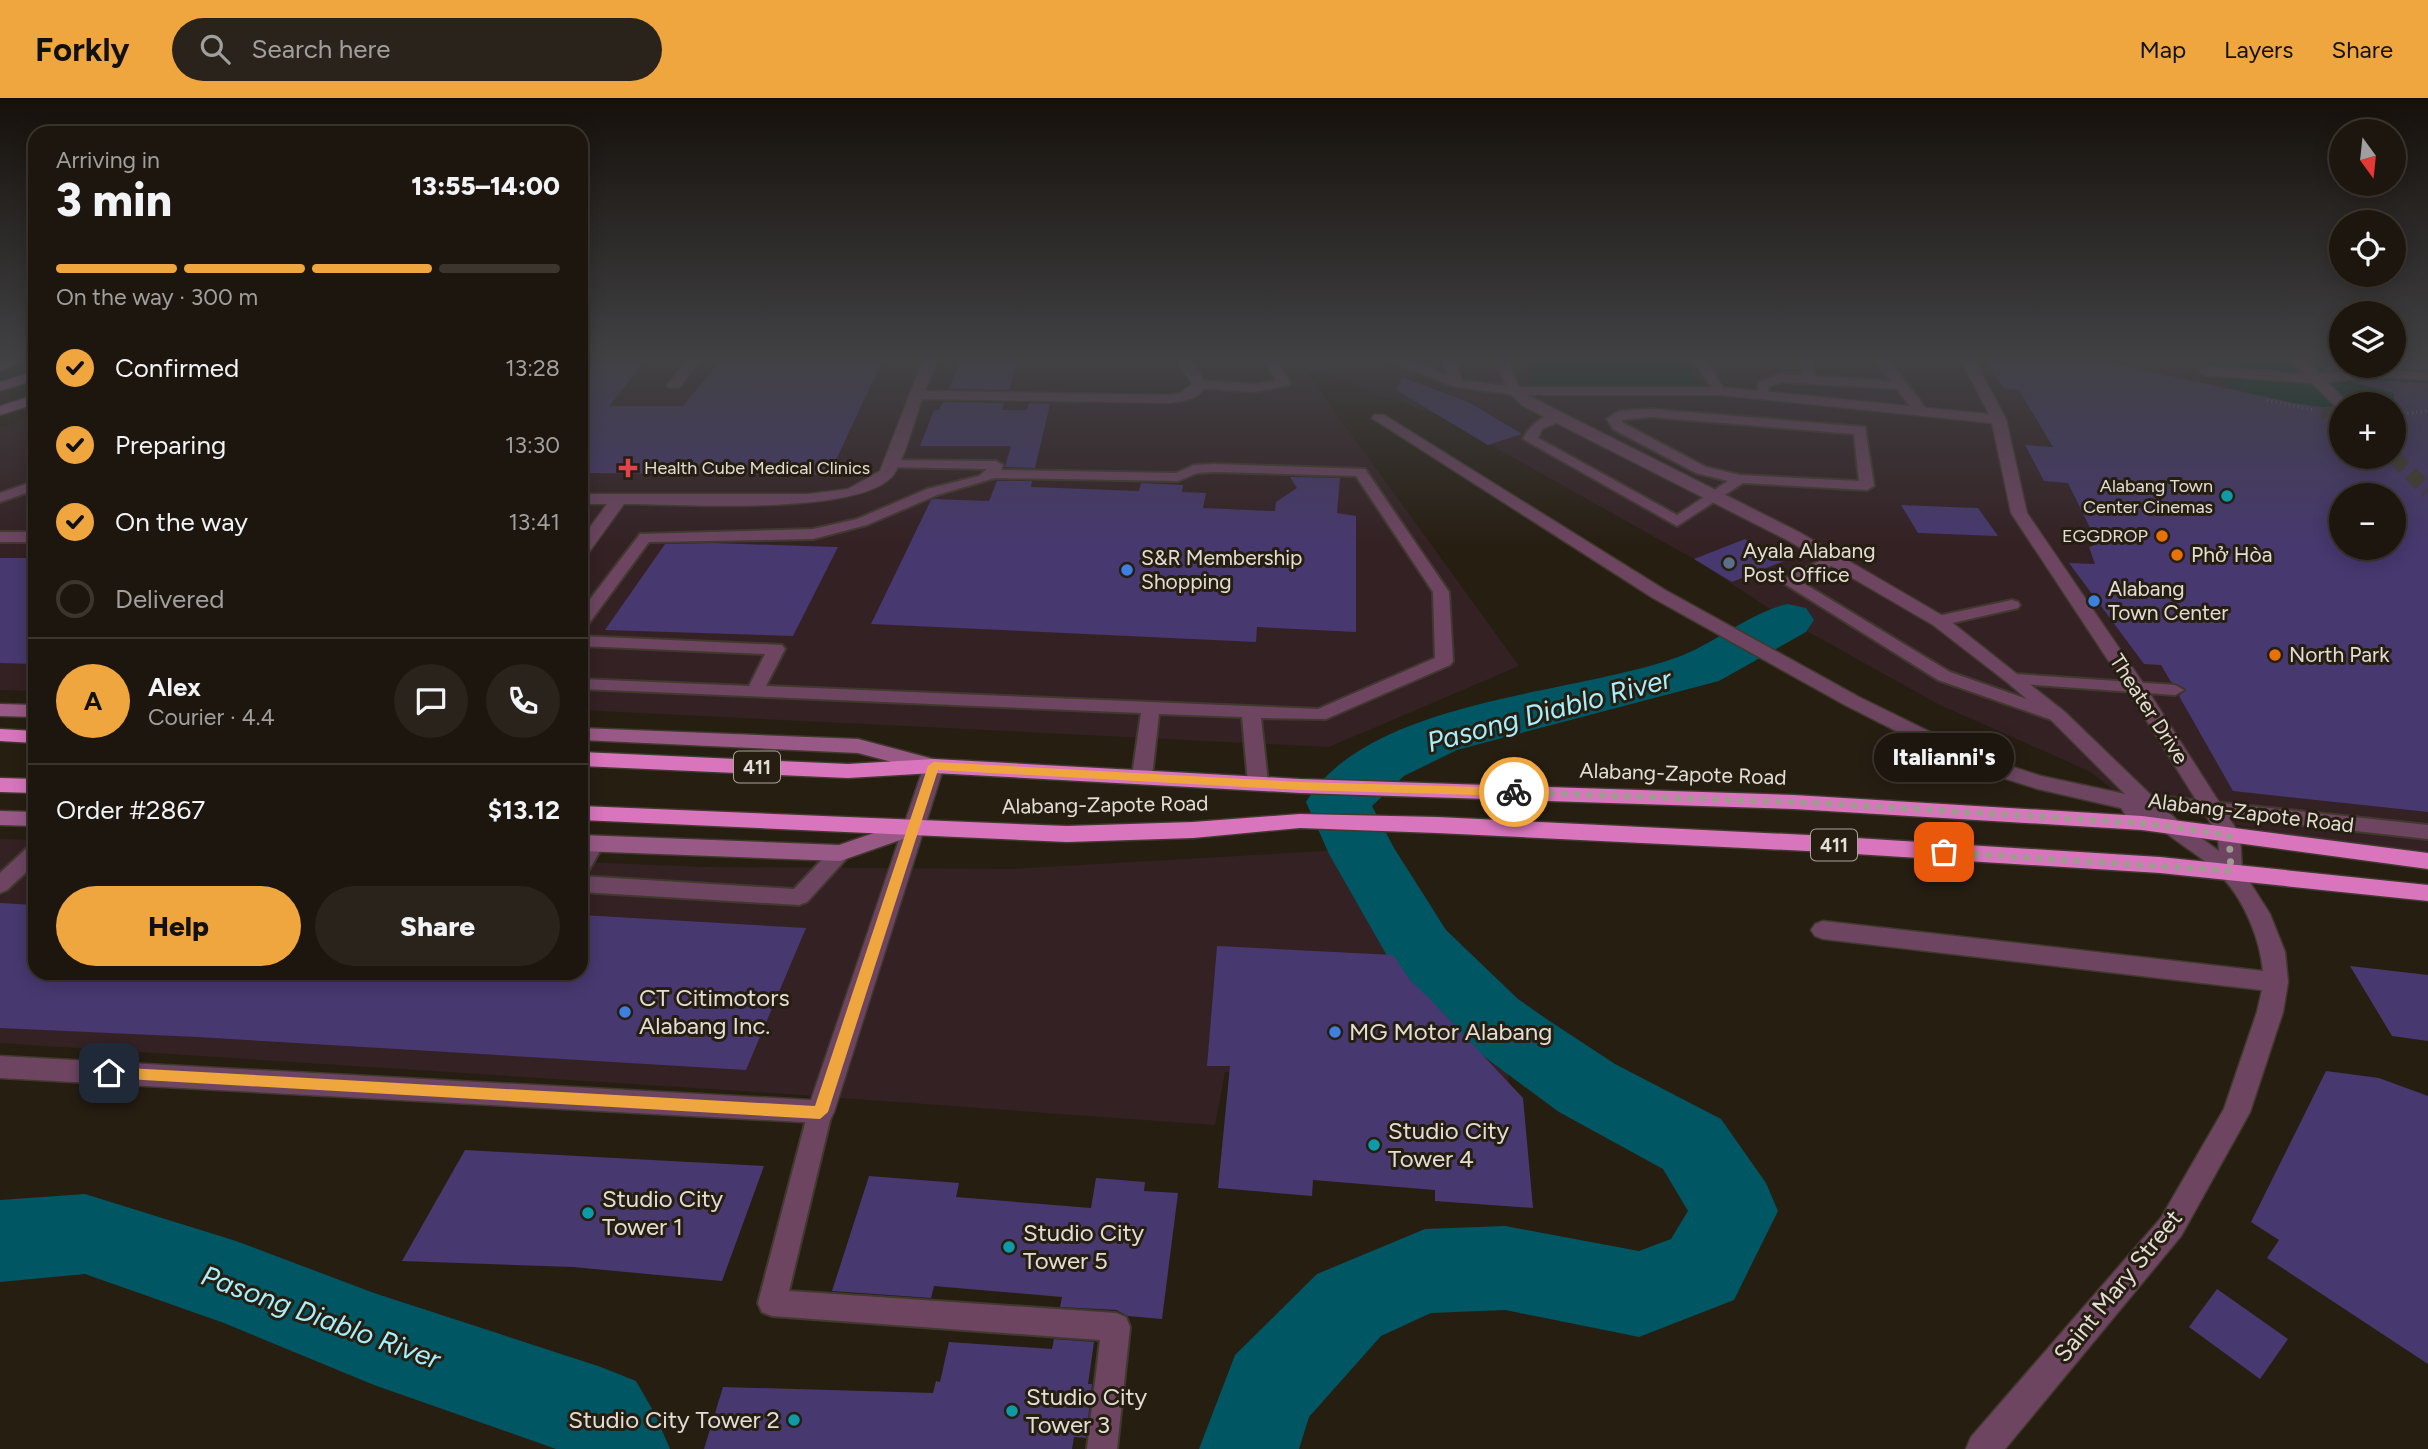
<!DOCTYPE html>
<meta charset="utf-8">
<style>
body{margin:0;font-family:Figtree,sans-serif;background:#2a231c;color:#f1f3f6;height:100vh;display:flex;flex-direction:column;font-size:26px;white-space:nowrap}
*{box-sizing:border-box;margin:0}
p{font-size:23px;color:#a09f9e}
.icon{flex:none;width:38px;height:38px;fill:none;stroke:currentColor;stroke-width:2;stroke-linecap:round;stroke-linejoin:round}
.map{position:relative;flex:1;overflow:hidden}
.side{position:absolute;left:28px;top:28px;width:560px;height:854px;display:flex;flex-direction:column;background:#1d160e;border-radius:21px;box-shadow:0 4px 18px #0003,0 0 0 2px #3b352e}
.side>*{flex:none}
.needle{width:46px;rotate:165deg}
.fabs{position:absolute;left:2329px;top:21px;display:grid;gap:14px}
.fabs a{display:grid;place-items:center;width:77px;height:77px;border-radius:50%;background:#1d160e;box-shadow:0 4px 18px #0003,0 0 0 2px #3b352e;font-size:35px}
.pin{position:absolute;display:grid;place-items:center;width:60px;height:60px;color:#fff;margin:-30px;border-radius:14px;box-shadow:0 4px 10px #0006}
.courier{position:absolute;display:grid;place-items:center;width:70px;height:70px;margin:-35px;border:5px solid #f0a63f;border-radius:50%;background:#fff;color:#222;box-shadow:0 2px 9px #0007}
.bubble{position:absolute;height:49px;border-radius:24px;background:#1d160e;box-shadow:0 4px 18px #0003,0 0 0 2px #3b352e;font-size:23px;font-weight:800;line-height:49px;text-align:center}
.overview em{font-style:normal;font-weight:800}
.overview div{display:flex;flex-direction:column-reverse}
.overview{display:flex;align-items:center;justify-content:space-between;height:119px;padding:0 28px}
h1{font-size:46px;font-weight:800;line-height:52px}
.bar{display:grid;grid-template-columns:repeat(4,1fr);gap:10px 7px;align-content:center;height:84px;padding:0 28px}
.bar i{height:9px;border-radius:5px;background:#3b352e}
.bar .selected{background:#f0a63f}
.bar p{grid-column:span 4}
.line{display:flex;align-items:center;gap:18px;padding:0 28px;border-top:2px solid #3b352e}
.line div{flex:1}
.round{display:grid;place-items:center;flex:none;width:74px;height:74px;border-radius:37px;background:#2a231c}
ol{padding:0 28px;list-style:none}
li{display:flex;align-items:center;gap:21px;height:77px}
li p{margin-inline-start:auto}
li .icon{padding:7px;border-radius:50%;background:#f0a63f;color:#111;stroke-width:4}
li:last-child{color:#a09f9e}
li i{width:38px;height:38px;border:4px solid #3b352e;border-radius:50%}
.cta{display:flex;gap:14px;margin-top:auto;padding:14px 28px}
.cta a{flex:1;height:80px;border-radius:42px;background:#f0a63f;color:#111;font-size:28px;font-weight:800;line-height:80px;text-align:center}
.cta a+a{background:#2a231c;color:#f1f3f6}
header{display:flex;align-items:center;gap:42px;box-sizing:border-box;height:98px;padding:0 35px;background:#f0a63f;color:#111}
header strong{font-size:33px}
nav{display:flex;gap:38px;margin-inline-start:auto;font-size:24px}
.search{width:490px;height:63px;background:#2a231c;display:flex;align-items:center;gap:18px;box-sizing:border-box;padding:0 24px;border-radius:38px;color:#a09f9e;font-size:26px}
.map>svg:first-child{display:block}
</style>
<header>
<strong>Forkly</strong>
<div class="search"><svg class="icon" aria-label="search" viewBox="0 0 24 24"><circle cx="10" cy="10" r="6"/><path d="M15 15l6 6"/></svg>Search here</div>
<nav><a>Map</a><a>Layers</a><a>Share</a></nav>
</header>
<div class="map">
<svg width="2428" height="1351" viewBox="0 0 2428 1351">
<rect width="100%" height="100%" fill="#271e12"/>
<path fill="#342124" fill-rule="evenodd" d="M581,259H2341L2342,268H2394L2428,259V754L2289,738L2128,704L2091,674L1938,606L1787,522L1694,461L1437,317L1302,268L1519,568L1329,649L581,612ZM2342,306H2394V359H2342ZM2342,397H2394V450H2342Z
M35,317V593L0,592V330Z
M0,741L35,742V875H581V764L706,769L1012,771L1340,752L1377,830L1416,881L1508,959V988L1225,974L1215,1027L757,994L0,945Z"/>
<path fill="#013423" d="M1522,259H1684L1702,289L1536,290Z
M2214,259H2337L2341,260L2342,268H2374L2394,274L2412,269L2428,283L2394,280L2410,296L2407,310L2394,311V306H2342L2341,312C2306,308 2225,299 2203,268L2206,263Z"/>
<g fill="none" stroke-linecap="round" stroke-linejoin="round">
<path fill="#005662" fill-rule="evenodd" d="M1787,506L1806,510L1814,522L1806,534L1719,583L1457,652L1404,678L1372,708L1394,750L1446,832L1518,901L1548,922L1615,966L1721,1021L1766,1085L1778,1113L1734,1202L1639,1239L1505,1212L1431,1215L1381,1238L1309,1319L1299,1351H1199L1235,1257L1317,1176L1425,1131L1505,1128L1639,1153L1671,1141L1688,1113L1663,1071L1559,1014L1494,966L1464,943L1394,870L1329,756L1306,704C1370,600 1570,598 1678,559C1716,545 1747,516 1787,506Z
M85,1096L236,1143L374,1195L601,1269L636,1283L655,1316L670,1351H556L374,1287L224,1225L85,1176L0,1184V1102Z"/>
</g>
<path fill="#47386f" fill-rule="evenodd" d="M581,259H648L609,308H683L723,259H884L829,377L581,375Z
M962,259H1020L1009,292L949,291Z
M1984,259H2116L2115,266L2294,305L2334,311L2342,314V359H2394V317L2401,318L2394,311V295L2350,284L2375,282L2428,285V714L2233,693L2179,598L2186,591L2171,584L2161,567L2144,566L2069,465L2095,466L2089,449L2098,446L2068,385L2044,383L2025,347L2053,349L2019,292L2004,291ZM2342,397H2394V450H2342Z
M2394,259H2428V273L2375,268L2326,273L2327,268H2394Z
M1402,279L1470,305L1522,336L1488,347L1396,292Z
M943,304L1004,305L1002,312H1027L1029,305L1050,306L1035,370L1005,369L1011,348H920L934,312H939Z
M1290,379L1340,380L1337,415L1356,418V534L1257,529L1256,544L871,526L931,402L934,401L989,403L997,383H1032L1031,389L1139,393L1141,385L1183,387L1182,394L1206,395L1203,410L1275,413L1276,404L1297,390Z
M1901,407L1978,410L1998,438L1918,435Z
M1745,441L1784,463L1732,484L1694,461Z
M713,445L838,449L793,538L605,532L665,446Z
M0,460H35V566L0,565Z
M0,805L35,807V875H581V817L806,830L746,972L197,939L0,930Z
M1217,848L1393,857L1410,882L1429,900L1523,1000L1533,1110L1435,1103V1092L1313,1082L1312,1098L1218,1090L1230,968H1207Z
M2350,868L2428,877V943L2392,938Z
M2326,973L2379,980L2428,998V1266L2267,1160L2279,1142L2251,1124Z
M465,1052L764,1068L722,1183L573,1169L402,1163Z
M869,1078L959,1085L956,1099L1091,1110L1096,1080L1145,1084L1144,1093L1178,1095L1162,1221L1128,1218L1116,1212L1060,1209L1062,1199L934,1188L931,1200L832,1193Z
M2217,1191L2288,1241L2260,1281L2189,1229Z
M1054,1241L1094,1244L1088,1286H1092L1086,1340L1074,1339L1072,1351H704L723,1289L933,1295L936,1283L940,1284L949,1244L1052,1251Z"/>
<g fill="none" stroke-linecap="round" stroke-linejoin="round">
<path stroke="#433b2f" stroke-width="15" stroke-dasharray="15 8" stroke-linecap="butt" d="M2342,316H2328L2342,330
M2394,359L2428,393"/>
<defs>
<path id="lane" d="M12,259H30L0,272V264Z
M1262,259H1274L1290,284L1289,287L1254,294L1199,290L1193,286L1199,282L1254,286L1276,282Z
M1381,259H1400L1448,277L1442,259H1454L1462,282L1506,288L1495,259H1507L1520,293L1514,297L1452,288Z
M1692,259H1704L1726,293L1725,296H1715Z
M1800,259H1812L1815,278L1891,283L1874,259H1887L1927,312L1920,316L1915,315L1897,291L1782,284L1769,289L1767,300H1757L1758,284L1781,276L1802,277Z
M1651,311L1865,329L1874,388L1867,392L1743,385L1677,428L1523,341C1531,326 1545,314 1564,316V322L1542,331L1538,340L1677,417L1728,383L1696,375L1613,331L1607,321L1618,313ZM1651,319L1854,336L1859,383L1740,377L1706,369L1623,325L1621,322Z
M891,362L996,363L1003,367L1001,372L1176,375L1194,367L1215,366L1365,371L1449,494L1453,563L1450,567L1326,621L1261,620L1268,685L1265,690H1251L1248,685L1242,619L1159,616L1152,678L1149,682H1135L1132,678L1141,615L581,591V581L749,588L765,556L581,548V538L782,547L785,551L766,588L1318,611L1435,560L1433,494L1356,378L1215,374L1197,375L1178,383L995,380L937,397L867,427L813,441L649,444L587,528L581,529V513L640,436L813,431L857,421L927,391L979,378L987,371L886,369L884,366Z
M35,383V392L0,404V395Z
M0,434H35V444H0Z
M1833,456L1839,458L1841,461L1839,464L1800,483L1950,574L2064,614L2067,618L2064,622H2052L1938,582L1780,483Z
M2012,502L2018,504L2020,507L2018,510L1939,528L1931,523L1933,519Z
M2015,576L2175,587L2184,592L2175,597L2009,585L2006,581Z
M2148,697L2428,727V741L2141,709L2138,704L2141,699Z
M594,739L601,741L604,746L588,774L581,776V751L587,741Z
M35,747V766L7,792L0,795V775L28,749Z
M840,748L847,750L850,755L847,760L807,804L799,807L581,794V778L794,791L833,750Z
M820,1003L829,1007L832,1014L789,1193L1116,1215L1126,1219L1130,1229L1117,1351H1087L1100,1242L772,1218L762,1214L758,1205L808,1014L811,1007Z"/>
<path id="street" d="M689,259H702L679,290H669L667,287Z
M924,259H938L925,293L1170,297L1180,295L1192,286L1176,259H1190L1206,286C1202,301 1184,303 1170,305L922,301C915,321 905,360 894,376C864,419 676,406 624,406L587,457L581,458V441L607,406H581V396H808L848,391L880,373Z
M1959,259H1973L2006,321L2027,415L2145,588L2240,737L2242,772L2270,816L2285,854L2288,884L2283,914L2250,1014L2181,1138L2005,1351H1966L1971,1339L2161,1120L2224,1011L2257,914L2262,892L1823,841L1815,838L1811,832L1815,826L1823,823L2263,873C2260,841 2245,804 2223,780C2207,760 2172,743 2152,723L2150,730L2142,732L2134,730L2121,710L2038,691L1965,668L1845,607L1653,500L1372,320L1374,317H1384L1665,492L1859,599L1979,658L2041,678L2125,696L2051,622L2008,585L1933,527L1787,442L1523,308L1507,293L1514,289H1720L1989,316ZM1527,297H1720L1992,325L2011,415L2125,588L2218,737L2219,753L2180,725L2065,614L1945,519L1799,434Z
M2290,259H2304L2319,276L2375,271L2424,275L2428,276V282L2375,279L2327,284L2349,306H2342V311L2337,310L2312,285L2206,277L2199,273L2206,269L2304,276Z
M934,661L941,663L944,668L834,1014L830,1022L820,1025L0,980V958L811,1002L924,668L927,663Z"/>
<path id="secondary" d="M35,273V282L0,293V284Z
M35,297V306L0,317V308Z
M0,606L35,607V619L0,618Z
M581,630L858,641L941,663L944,668L941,673L934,675L858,655L581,642Z
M0,713L35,714V728L0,727Z
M915,721L923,724L926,729L923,734L840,763L581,753V737L839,747Z"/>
<path id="highway" d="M0,631L35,633V645L0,643Z
M581,654L848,666L934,661L1300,681L1794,697L2142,718L2428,755V771L2142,732L1794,711L1300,695L934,675L848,680L581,668Z
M0,680L35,681V695L0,694Z
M581,708L1067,728L1193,724L1300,716L1437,719L1808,737L2160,759L2428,787V803L2160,775L1808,753L1437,735L1300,730L1193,740L1067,744L581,722Z"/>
</defs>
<use href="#lane" stroke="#41392d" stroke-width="4"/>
<use href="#street" stroke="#41392d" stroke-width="3"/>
<use href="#secondary" stroke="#41392d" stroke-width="3"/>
<use href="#highway" stroke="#41392d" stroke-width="3"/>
<path stroke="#7c746b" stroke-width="3.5" stroke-dasharray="1 3.5" stroke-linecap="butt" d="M2267,302L2313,312
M2394,317L2428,313"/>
<use href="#lane" fill="#6d4561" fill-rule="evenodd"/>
<use href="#street" fill="#6d4561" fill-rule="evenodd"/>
<use href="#secondary" fill="#985986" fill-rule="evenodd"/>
<use href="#highway" fill="#d875bd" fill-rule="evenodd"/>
</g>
<linearGradient id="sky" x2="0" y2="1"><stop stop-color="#15100a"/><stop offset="0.58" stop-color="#414144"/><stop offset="1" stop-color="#414144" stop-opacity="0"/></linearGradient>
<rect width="2428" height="449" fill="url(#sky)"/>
<path fill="#f0a63f" d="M934,664L1300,684L1514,690L1520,694L1514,698L1300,692L938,672L828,1014L820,1021L109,980L102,975L109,969L815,1008L928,668Z"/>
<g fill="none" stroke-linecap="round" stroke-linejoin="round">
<path stroke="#a19a91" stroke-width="7" stroke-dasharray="0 12.6" d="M1514,694L1819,705L2142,725L2229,737L2231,773L1944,754"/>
</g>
<path fill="#e0444e" stroke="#271e12" stroke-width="2.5" d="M624.5 359.5h7v7h7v7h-7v7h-7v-7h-7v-7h7z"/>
<g fill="#0f9aa8" stroke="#271e12" stroke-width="2.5">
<circle cx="2227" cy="398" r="7"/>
<circle cx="1374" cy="1047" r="7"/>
<circle cx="588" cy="1115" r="7"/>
<circle cx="1009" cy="1149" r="7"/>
<circle cx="1012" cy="1313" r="7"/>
<circle cx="794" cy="1322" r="7"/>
</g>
<g fill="#e8710a" stroke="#271e12" stroke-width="2.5">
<circle cx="2162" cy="438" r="7"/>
<circle cx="2177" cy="457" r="7"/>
<circle cx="2275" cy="557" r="7"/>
</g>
<circle fill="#5c6f8a" stroke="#271e12" stroke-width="2.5" cx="1729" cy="465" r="7"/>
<g fill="#3f7fe0" stroke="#271e12" stroke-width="2.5">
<circle cx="1127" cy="472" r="7"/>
<circle cx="2094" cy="503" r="7"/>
<circle cx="625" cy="914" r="7"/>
<circle cx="1335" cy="934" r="7"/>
</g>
<g text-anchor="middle" stroke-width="6" stroke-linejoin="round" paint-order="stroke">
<g font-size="18" fill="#e3ddd6" stroke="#271e12" text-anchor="end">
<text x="644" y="376" text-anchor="start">Health Cube Medical Clinics</text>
<text x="2213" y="394">Alabang Town<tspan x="2213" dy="21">Center Cinemas</tspan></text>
<text x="2148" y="444">EGGDROP</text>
</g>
<g fill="#271e12" stroke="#aba49b" stroke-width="2">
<rect x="734" y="653.5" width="46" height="31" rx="5"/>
<rect x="1811" y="731.5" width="46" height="31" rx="5"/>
</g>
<g font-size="19" font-weight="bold" fill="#e3ddd6">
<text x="757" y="676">411</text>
<text x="1834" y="754">411</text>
</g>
<g font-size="21" fill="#e3ddd6" stroke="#271e12" text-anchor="start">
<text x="1743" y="460">Ayala Alabang<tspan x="1743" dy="24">Post Office</tspan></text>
<text x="2191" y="464">Phở Hòa</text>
<text x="1141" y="467">S&amp;R Membership<tspan x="1141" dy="24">Shopping</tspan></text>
<text x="2108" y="498">Alabang<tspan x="2108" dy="24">Town Center</tspan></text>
<text x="2289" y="564">North Park</text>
</g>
<g font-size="21" fill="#e3ddd6" stroke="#271e12">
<text transform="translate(2149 611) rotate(57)" y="7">Theater Drive</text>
<text transform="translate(1683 676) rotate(2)" y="7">Alabang-Zapote Road</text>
<text transform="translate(1105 707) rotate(-1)" y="7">Alabang-Zapote Road</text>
<text transform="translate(2251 715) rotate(7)" y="7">Alabang-Zapote Road</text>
</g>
<g font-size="24" fill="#e3ddd6" stroke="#271e12" text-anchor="start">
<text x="639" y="908">CT Citimotors<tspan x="639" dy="28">Alabang Inc.</tspan></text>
<text x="1349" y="942">MG Motor Alabang</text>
<text x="1388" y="1041">Studio City<tspan x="1388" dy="28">Tower 4</tspan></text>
<text x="602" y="1109">Studio City<tspan x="602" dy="28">Tower 1</tspan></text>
<text x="1023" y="1143">Studio City<tspan x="1023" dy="28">Tower 5</tspan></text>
<text x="1026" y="1307">Studio City<tspan x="1026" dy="28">Tower 3</tspan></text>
<text x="780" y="1330" text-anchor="end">Studio City Tower 2</text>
</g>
<g font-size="24" fill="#e3ddd6" stroke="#271e12">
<text transform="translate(2118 1188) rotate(-51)" y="8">Saint Mary Street</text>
</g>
<g font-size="28" font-style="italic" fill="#a8effd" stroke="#271e12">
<text transform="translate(1549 612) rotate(-15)" y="10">Pasong Diablo River</text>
<text transform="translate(321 1219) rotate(20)" y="10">Pasong Diablo River</text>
</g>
</g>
</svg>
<div class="fabs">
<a><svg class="needle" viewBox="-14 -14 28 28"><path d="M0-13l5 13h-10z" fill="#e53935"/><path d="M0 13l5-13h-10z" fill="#a09f9e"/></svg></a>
<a><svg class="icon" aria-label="locate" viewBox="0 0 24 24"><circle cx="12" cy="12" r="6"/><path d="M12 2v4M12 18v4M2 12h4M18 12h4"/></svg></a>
<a><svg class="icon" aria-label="layers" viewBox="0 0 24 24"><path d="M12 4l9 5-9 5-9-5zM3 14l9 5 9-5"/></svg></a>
<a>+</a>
<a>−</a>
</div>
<div class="pin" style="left:1944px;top:754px;background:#ea580c"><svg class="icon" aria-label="bag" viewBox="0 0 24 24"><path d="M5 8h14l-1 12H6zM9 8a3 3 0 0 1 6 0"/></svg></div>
<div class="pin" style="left:109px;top:975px;background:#1f2937"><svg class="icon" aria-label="home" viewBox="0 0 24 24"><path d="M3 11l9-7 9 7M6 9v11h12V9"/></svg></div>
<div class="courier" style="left:1514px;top:694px"><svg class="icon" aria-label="bike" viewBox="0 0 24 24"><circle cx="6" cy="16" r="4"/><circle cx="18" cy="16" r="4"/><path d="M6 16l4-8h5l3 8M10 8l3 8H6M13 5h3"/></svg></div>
<div class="bubble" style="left:1874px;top:635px;width:140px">Italianni's</div>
<section class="side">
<div class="overview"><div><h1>3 min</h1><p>Arriving in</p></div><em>13:55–14:00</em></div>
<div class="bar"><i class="selected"></i><i class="selected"></i><i class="selected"></i><i></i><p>On the way · 300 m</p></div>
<ol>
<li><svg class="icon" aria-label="check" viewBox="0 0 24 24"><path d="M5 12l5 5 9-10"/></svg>Confirmed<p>13:28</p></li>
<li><svg class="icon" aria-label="check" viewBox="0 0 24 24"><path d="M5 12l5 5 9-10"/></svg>Preparing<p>13:30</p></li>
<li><svg class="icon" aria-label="check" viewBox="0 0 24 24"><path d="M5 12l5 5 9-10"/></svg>On the way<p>13:41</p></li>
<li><i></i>Delivered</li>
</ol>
<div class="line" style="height:126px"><b class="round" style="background:#f0a63f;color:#111">A</b><div><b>Alex</b><p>Courier · 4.4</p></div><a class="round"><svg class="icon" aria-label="chat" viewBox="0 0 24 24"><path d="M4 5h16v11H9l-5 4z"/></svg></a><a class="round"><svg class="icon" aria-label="phone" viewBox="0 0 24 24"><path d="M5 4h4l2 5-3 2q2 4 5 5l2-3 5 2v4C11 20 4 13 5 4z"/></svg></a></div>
<div class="line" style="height:91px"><div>Order #2867</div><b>$13.12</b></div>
<div class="cta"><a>Help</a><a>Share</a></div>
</section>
</div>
